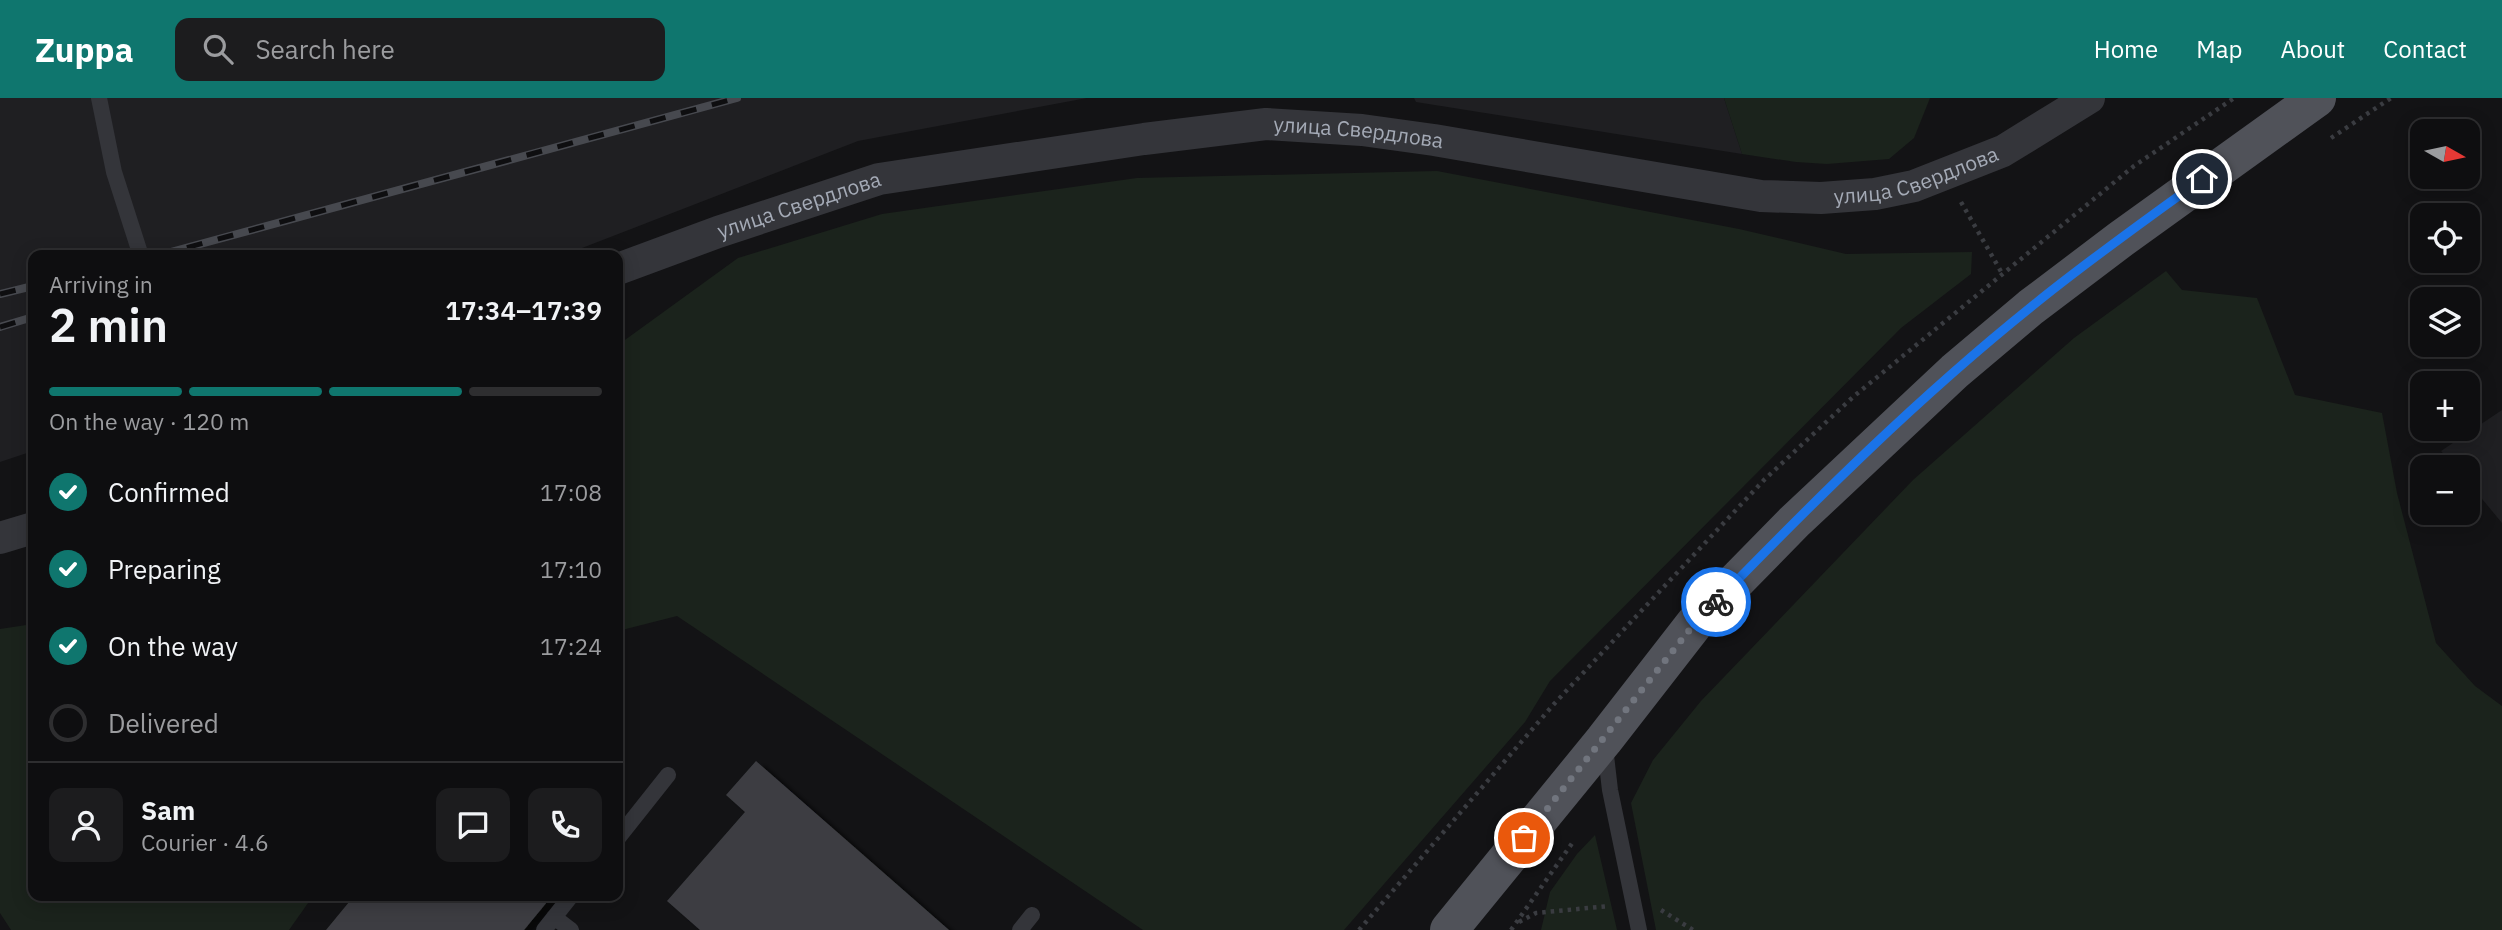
<!DOCTYPE html>
<meta charset="utf-8">
<style>
body{margin:0;font-family:"IBM Plex Sans",sans-serif;background:#1c1c1e;color:#f1f3f6;height:100vh;display:flex;flex-direction:column;font-size:26px;white-space:nowrap}
*{box-sizing:border-box;margin:0}
p{font-size:23px;color:#9b9c9f}
.icon{flex:none;width:38px;height:38px;fill:none;stroke:currentColor;stroke-width:2;stroke-linecap:round;stroke-linejoin:round}
.map{position:relative;flex:1;overflow:hidden}
.sheet{position:absolute;left:28px;top:152px;width:595px;height:651px;display:flex;flex-direction:column;background:#0e0e10;border-radius:14px;box-shadow:0 4px 18px #0003,0 0 0 2px #2e2e30}
.sheet>*{flex:none}
.needle{width:46px;rotate:99deg}
.buttons{position:absolute;left:2410px;top:21px;display:grid;gap:14px}
.buttons a{display:grid;place-items:center;width:70px;height:70px;border-radius:14px;background:#0e0e10;box-shadow:0 4px 18px #0003,0 0 0 2px #2e2e30;font-size:35px}
.pin{position:absolute;display:grid;place-items:center;width:60px;height:60px;color:#fff;margin:-30px;border:4px solid #fff;border-radius:50%;box-shadow:0 2px 7px #0007}
.courier{position:absolute;display:grid;place-items:center;width:70px;height:70px;margin:-35px;border:5px solid #1a73e8;border-radius:50%;background:#fff;color:#222;box-shadow:0 2px 9px #0007}
.overview em{font-style:normal;font-weight:600}
.overview div{display:flex;flex-direction:column-reverse}
.overview{display:flex;align-items:center;justify-content:space-between;height:119px;padding:0 21px}
h1{font-size:46px;font-weight:600;line-height:52px}
.bar{display:grid;grid-template-columns:repeat(4,1fr);gap:10px 7px;align-content:center;height:84px;padding:0 21px}
.bar i{height:9px;border-radius:5px;background:#2e2e30}
.bar .current{background:#0f766e}
.bar p{grid-column:span 4}
.line{display:flex;align-items:center;gap:18px;padding:0 21px;border-top:2px solid #2e2e30}
.line div{flex:1}
.round{display:grid;place-items:center;flex:none;width:74px;height:74px;border-radius:14px;background:#1c1c1e}
ol{padding:0 21px;list-style:none}
li{display:flex;align-items:center;gap:21px;height:77px}
li p{margin-inline-start:auto}
li .icon{padding:7px;border-radius:50%;background:#0f766e;color:#fff;stroke-width:4}
li:last-child{color:#9b9c9f}
li i{width:38px;height:38px;border:4px solid #2e2e30;border-radius:50%}
header{display:flex;align-items:center;gap:42px;box-sizing:border-box;height:98px;padding:0 35px;background:#0f766e;color:#fff}
header strong{font-size:33px}
nav{display:flex;gap:38px;margin-inline-start:auto;font-size:24px}
.search{width:490px;height:63px;background:#1c1c1e;display:flex;align-items:center;gap:18px;box-sizing:border-box;padding:0 24px;border-radius:14px;color:#9b9c9f;font-size:26px}
.map>svg:first-child{display:block}
</style>
<header>
<strong>Zuppa</strong>
<div class="search"><svg class="icon" aria-label="search" viewBox="0 0 24 24"><circle cx="10" cy="10" r="6"/><path d="M15 15l6 6"/></svg>Search here</div>
<nav><a>Home</a><a>Map</a><a>About</a><a>Contact</a></nav>
</header>
<div class="map">
<svg width="2502" height="832" viewBox="0 0 2502 832">
<defs>
<filter id="shadow"><feDropShadow dx="8" dy="4.5" stdDeviation="2" flood-color="#0009"/></filter>
</defs>
<rect width="100%" height="100%" fill="#131315"/>
<path fill="#1f1f22" d="M0,0H1087L858,43L564,157L33,158V353L0,364Z
M1414,0H1724L1742,56L1416,4Z
M2502,312V425L2468,384V369H2455L2441,353Z"/>
<path fill="#1b231c" d="M1724,0H1930L1914,40L1889,61L1827,66L1796,64L1742,56Z
M1437,73L1739,131L1846,156L1972,154L1971,176L1901,230L1550,583L1525,624L1344,832H1143L677,518L618,533V247L738,160L882,116L1137,80Z
M2166,173L2182,192L2257,200L2295,297L2382,315L2397,395L2436,545L2475,588L2502,608V832H1656L1631,705L1653,662L1701,603L1913,382L2074,240Z
M33,526V798H313L289,832H11L0,815V531Z
M1595,737L1617,832H1541L1550,794L1577,756Z"/>
<path fill="#3d3e42" filter="url(#shadow)" d="M756,663L949,832H700L667,803L745,714L726,697Z
M354,798H552L524,832H326Z"/>
<g fill="none" stroke-linecap="round" stroke-linejoin="round">
<path stroke="#3a3c41" stroke-width="4.5" stroke-dasharray="3.5 5" stroke-linecap="butt" d="M2331,40L2391,0
M1961,104L2003,177
M1661,812L1693,832
M1519,824L1536,815L1609,808
M1359,832L1554,606L1764,382L1853,299L2134,68L2234,0
M1511,832L1573,744"/>
<path stroke="#34353a" stroke-width="16" d="M99,0L114,74L141,158
M1605,649L1610,692L1639,832
M618,740L668,677
M554,819L571,832
M544,832L571,798
M1020,832L1032,817"/>
<g stroke="#34353a" stroke-width="32">
<path id="s1" d="M618,171L718,134L879,81L1144,41L1266,26L1362,32L1434,42L1761,98L1821,100L1875,96L1914,88L2003,53L2089,0"/>
<path d="M0,440L33,430"/>
</g>
<path stroke="#505259" stroke-width="38" d="M1449,832L1604,642L1695,525L1794,424L1955,273L2031,209L2121,141L2317,0"/>
<defs>
<path id="rail" d="M156,158L737,0
M0,196L33,188
M0,229L33,219"/>
</defs>
<use href="#rail" stroke="#47494f" stroke-width="8"/>
<use href="#rail" stroke="#0e0e10" stroke-width="5" stroke-dasharray="16" stroke-linecap="butt"/>
</g>
<g fill="none" stroke-linecap="round" stroke-linejoin="round">
<path stroke="#71757e" stroke-width="7" stroke-dasharray="0 12.6" d="M1524,740L1695,525L1716,504"/>
<path stroke="#1a73e8" stroke-width="9" d="M1716,504C1816,401 1919,299 2031,209C2086,164 2144,123 2202,81"/>
</g>
<g text-anchor="middle" stroke-width="5" stroke-linejoin="round" paint-order="stroke">
<g font-size="21" fill="#a4aab6" stroke="#0e0e10">
<text dy="7" stroke="none"><textPath href="#s1" startOffset="760">улица Свердлова</textPath></text>
<text dy="7" stroke="none"><textPath href="#s1" startOffset="1326">улица Свердлова</textPath></text>
<text dy="7" stroke="none"><textPath href="#s1" startOffset="192">улица Свердлова</textPath></text>
</g>
</g>
</svg>
<div class="buttons">
<a><svg class="needle" viewBox="-14 -14 28 28"><path d="M0-13l5 13h-10z" fill="#e53935"/><path d="M0 13l5-13h-10z" fill="#9b9c9f"/></svg></a>
<a><svg class="icon" aria-label="locate" viewBox="0 0 24 24"><circle cx="12" cy="12" r="6"/><path d="M12 2v4M12 18v4M2 12h4M18 12h4"/></svg></a>
<a><svg class="icon" aria-label="layers" viewBox="0 0 24 24"><path d="M12 4l9 5-9 5-9-5zM3 14l9 5 9-5"/></svg></a>
<a>+</a>
<a>−</a>
</div>
<div class="pin" style="left:1524px;top:740px;background:#ea580c"><svg class="icon" aria-label="bag" viewBox="0 0 24 24"><path d="M5 8h14l-1 12H6zM9 8a3 3 0 0 1 6 0"/></svg></div>
<div class="pin" style="left:2202px;top:81px;background:#1f2937"><svg class="icon" aria-label="home" viewBox="0 0 24 24"><path d="M3 11l9-7 9 7M6 9v11h12V9"/></svg></div>
<div class="courier" style="left:1716px;top:504px"><svg class="icon" aria-label="bike" viewBox="0 0 24 24"><circle cx="6" cy="16" r="4"/><circle cx="18" cy="16" r="4"/><path d="M6 16l4-8h5l3 8M10 8l3 8H6M13 5h3"/></svg></div>
<section class="sheet">
<div class="overview"><div><h1>2 min</h1><p>Arriving in</p></div><em>17:34–17:39</em></div>
<div class="bar"><i class="current"></i><i class="current"></i><i class="current"></i><i></i><p>On the way · 120 m</p></div>
<ol>
<li><svg class="icon" aria-label="check" viewBox="0 0 24 24"><path d="M5 12l5 5 9-10"/></svg>Confirmed<p>17:08</p></li>
<li><svg class="icon" aria-label="check" viewBox="0 0 24 24"><path d="M5 12l5 5 9-10"/></svg>Preparing<p>17:10</p></li>
<li><svg class="icon" aria-label="check" viewBox="0 0 24 24"><path d="M5 12l5 5 9-10"/></svg>On the way<p>17:24</p></li>
<li><i></i>Delivered</li>
</ol>
<div class="line" style="height:126px"><a class="round"><svg class="icon" aria-label="person" viewBox="0 0 24 24"><circle cx="12" cy="8" r="4"/><path d="M4 21q1-7 8-7t8 7"/></svg></a><div><b>Sam</b><p>Courier · 4.6</p></div><a class="round"><svg class="icon" aria-label="chat" viewBox="0 0 24 24"><path d="M4 5h16v11H9l-5 4z"/></svg></a><a class="round"><svg class="icon" aria-label="phone" viewBox="0 0 24 24"><path d="M5 4h4l2 5-3 2q2 4 5 5l2-3 5 2v4C11 20 4 13 5 4z"/></svg></a></div>
</section>
</div>
